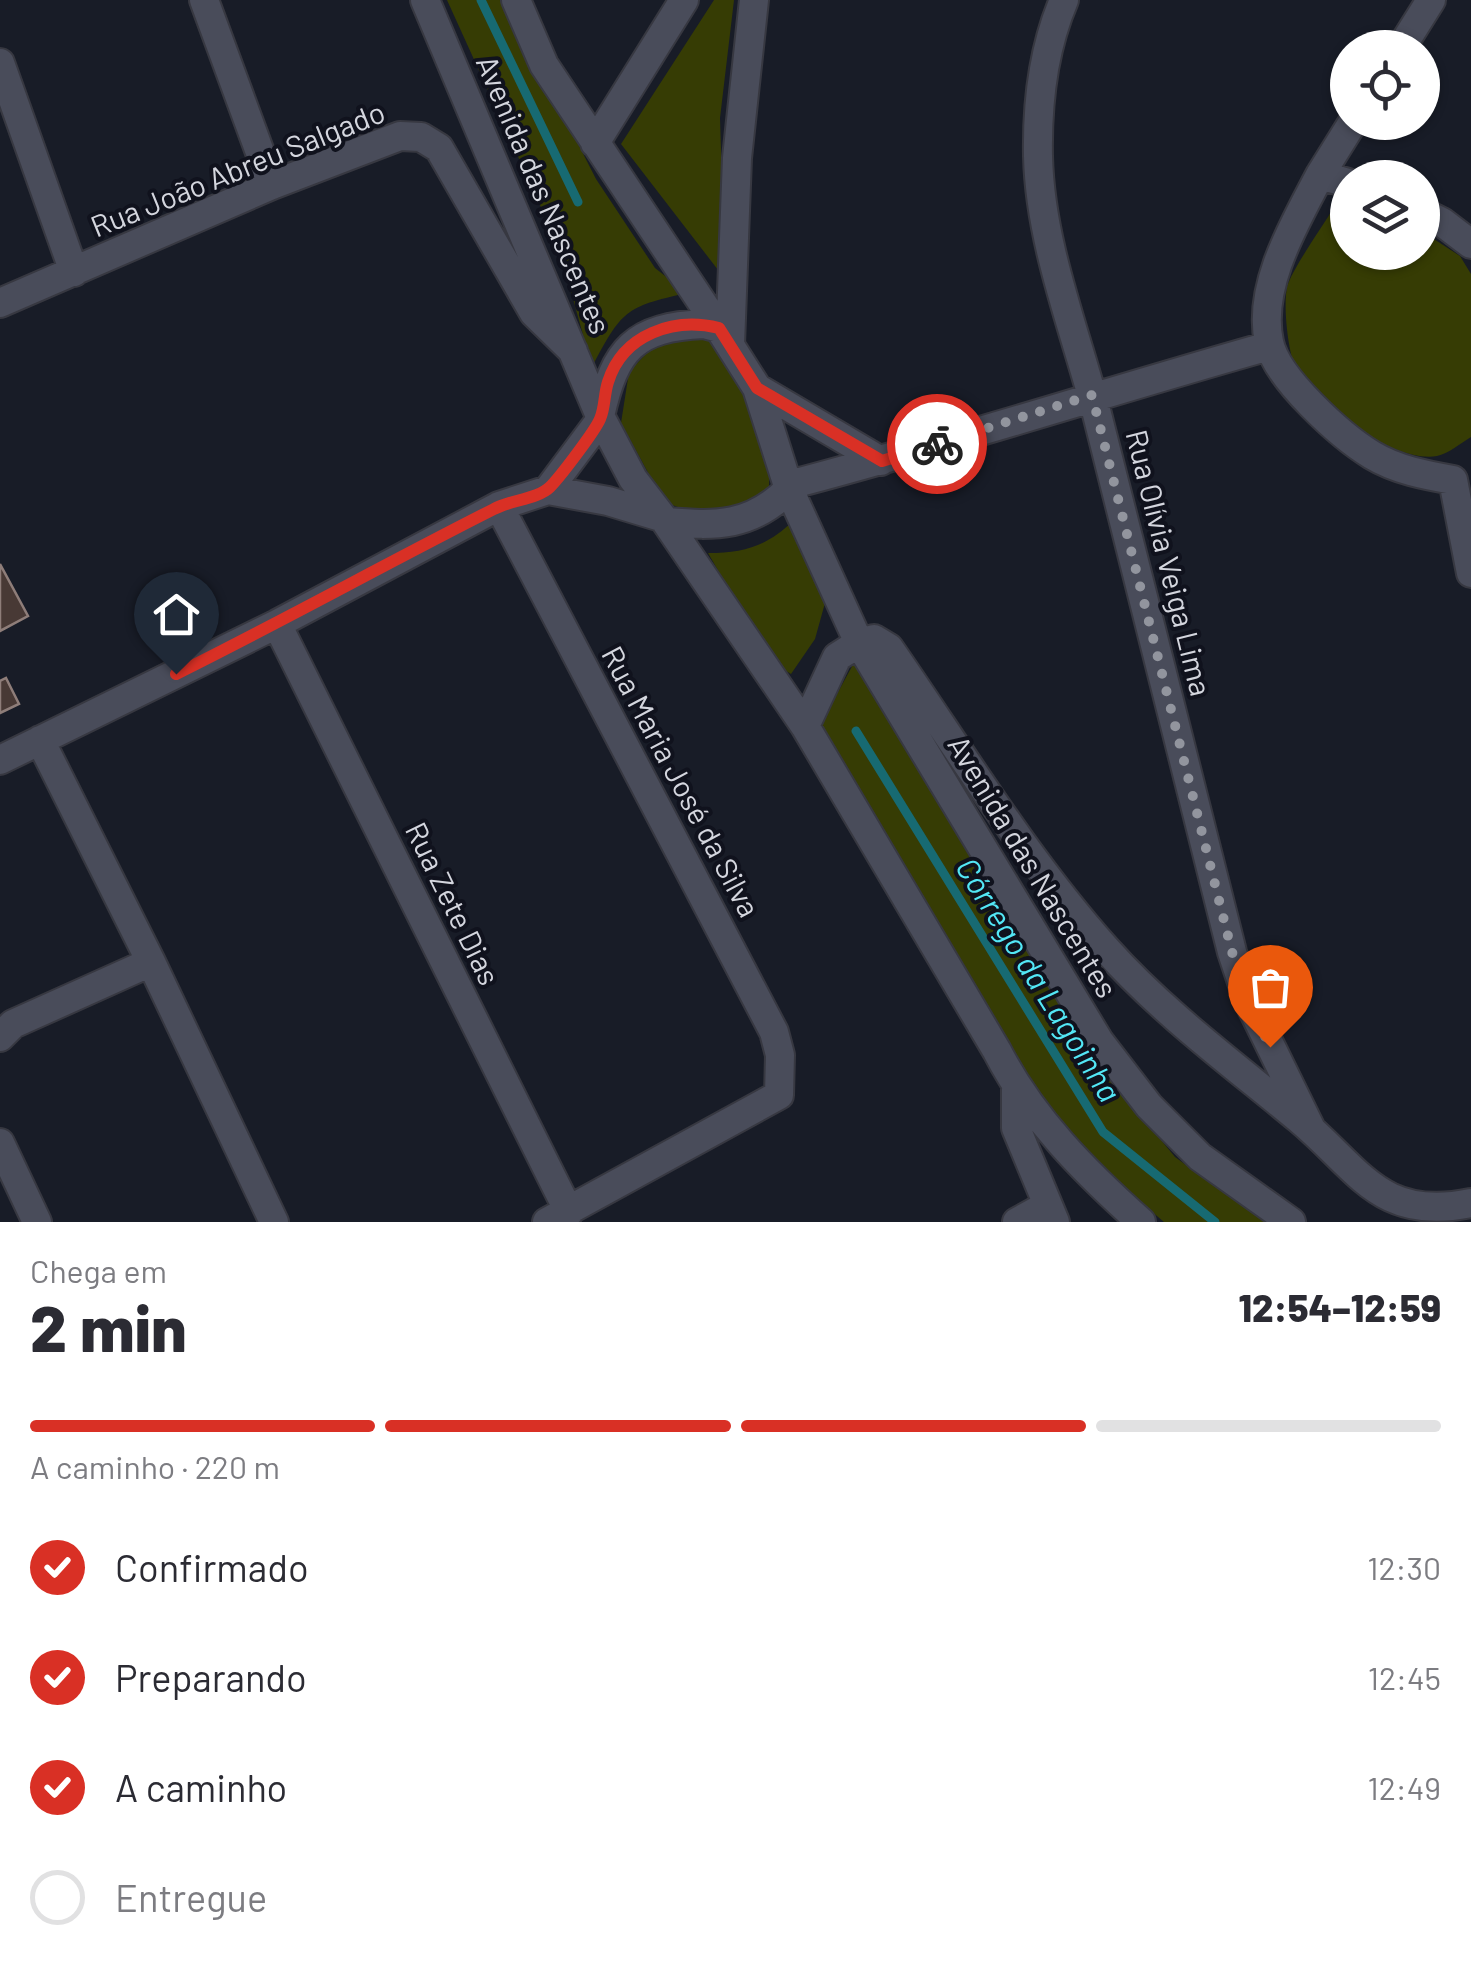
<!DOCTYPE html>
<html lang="pt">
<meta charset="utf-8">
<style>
body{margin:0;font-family:Barlow,sans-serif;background:#f7f7f7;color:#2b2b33;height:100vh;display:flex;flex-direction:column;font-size:38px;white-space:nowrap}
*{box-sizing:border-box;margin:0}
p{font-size:32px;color:#7c7c81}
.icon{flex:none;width:55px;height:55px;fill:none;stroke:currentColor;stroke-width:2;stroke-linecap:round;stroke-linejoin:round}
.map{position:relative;height:1222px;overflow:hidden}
.side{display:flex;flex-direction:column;background:#fff;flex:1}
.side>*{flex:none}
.buttons{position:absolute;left:1330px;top:30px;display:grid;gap:20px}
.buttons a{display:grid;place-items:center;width:110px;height:110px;border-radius:50%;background:#fff;box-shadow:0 2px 8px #0004;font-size:50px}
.pin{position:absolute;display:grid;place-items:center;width:85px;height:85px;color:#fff;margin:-102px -42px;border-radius:50% 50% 50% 0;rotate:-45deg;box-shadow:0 0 10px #0007}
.pin .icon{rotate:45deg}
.courier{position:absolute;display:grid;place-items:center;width:100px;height:100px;margin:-50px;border:8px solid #d93025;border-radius:50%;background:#fff;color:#222;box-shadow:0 2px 12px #0007}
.summary em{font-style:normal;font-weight:800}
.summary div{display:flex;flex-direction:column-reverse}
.summary{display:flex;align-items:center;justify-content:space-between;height:170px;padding:0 30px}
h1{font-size:65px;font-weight:800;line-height:75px}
.bar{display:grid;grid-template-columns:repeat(4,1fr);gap:15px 10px;align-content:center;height:120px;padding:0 30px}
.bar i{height:12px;border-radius:8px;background:#e1e1e2}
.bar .active{background:#d93025}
.bar p{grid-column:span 4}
ol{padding:0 30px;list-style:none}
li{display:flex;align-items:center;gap:30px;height:110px}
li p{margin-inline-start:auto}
li .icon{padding:10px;border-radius:50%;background:#d93025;color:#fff;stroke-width:4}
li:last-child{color:#7c7c81}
li i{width:55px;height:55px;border:5px solid #e1e1e2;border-radius:50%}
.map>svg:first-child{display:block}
</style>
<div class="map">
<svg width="1471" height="1222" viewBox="0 0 1471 1222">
<rect width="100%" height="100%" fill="#181c27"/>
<path fill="#363c04" d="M447,0H505L596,179L655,268L687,293C624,307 622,311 592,367L566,274L540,205Z
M714,0H734L720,118L725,279L621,144Z
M1334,207L1347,210L1348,252H1422L1423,232L1460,256L1471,274V437C1461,443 1448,454 1437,456C1398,464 1312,406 1297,372C1288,354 1283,307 1287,287C1292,269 1323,226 1334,207Z
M692,332L720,341L770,453L769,486L754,507L705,517L664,502L621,423L629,372L655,344Z
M793,521L825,603L815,639L791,674L770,661L708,553C744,553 767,546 793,521Z
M856,659L1091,1055L1175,1157L1265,1222H1164L1103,1170L1023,1075L819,727Z"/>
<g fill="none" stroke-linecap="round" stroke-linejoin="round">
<path stroke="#176a72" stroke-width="9" d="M481,0L578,202
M856,731L1103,1132L1215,1222"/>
</g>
<path fill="#483935" stroke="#8e7d79" stroke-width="2.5" d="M0,564L28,616L0,631Z
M6,678L19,704L0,713V681Z"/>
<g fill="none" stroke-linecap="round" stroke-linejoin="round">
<defs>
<path id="minor" d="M204,0L272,185
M425,0L600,416
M516,0L544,65L719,328
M1064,0C1043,49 1037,102 1038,156C1040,244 1075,330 1097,414C1142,594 1188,773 1232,952L1248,1000L1311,1129
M1401,48L1431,0
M0,63L74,272
M595,143L684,0
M1320,175L1353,122
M1348,183L1320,175C1295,223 1257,286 1269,342C1276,378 1341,436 1372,455C1397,470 1425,475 1453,480
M1422,212L1442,222L1471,244
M0,303L272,185L400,136L421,137L439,148L534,313L573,351
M704,324L719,328L757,388L789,489C751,527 717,526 666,522L633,479L600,416C615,349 634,327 704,324Z
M730,345L737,158L754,0
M757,388L881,461
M1453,480L1471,573
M789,485C950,443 1109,391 1269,346
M789,489L859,643L1099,1041L1149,1106L1200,1157L1291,1222
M548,490L601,419
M499,506L774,1032L780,1055L779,1095L547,1222
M666,522L805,726L997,1051C1032,1119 1085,1172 1141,1222
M277,624L569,1212
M805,726L837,657L859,643L874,639L889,648C959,749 1024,857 1106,949C1163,1013 1234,1065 1299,1119C1360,1170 1380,1222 1471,1203
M40,740L151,962L274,1222
M0,760L277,624L499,506L548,490L608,501L661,517
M0,1037L13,1024L151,962
M1016,1089V1128L1055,1222
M0,1143L37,1222
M1017,1222L1046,1206"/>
</defs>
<use href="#minor" stroke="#373841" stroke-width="32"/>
<use href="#minor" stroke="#494c5a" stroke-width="28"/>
</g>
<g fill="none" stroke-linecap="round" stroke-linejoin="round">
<path stroke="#92959e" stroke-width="10" stroke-dasharray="0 18" d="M937,444L1092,395L1232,952L1248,1000L1270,1047"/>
<path stroke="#d93025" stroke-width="12" d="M176,674C283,621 387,563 494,509C510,500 538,499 550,487C560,477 595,431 600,419C605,408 604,394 608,382C623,334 674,317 719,328L757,388L882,461L937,444"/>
</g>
<g text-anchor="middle" stroke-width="8" stroke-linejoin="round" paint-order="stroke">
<g font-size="30" fill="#d4d6de" stroke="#10121d">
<text transform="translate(238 170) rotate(-22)" y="10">Rua João Abreu Salgado</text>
<text transform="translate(543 195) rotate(67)" y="10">Avenida das Nascentes</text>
<text transform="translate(1168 563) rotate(76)" y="10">Rua Olívia Veiga Lima</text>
<text transform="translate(680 782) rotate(62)" y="10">Rua Maria José da Silva</text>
<text transform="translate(1032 867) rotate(59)" y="10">Avenida das Nascentes</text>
<text transform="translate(452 904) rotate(64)" y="10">Rua Zete Dias</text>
</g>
<g font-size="32" font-style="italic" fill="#53e7f6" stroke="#10121d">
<text transform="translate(1038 980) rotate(58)" y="11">Córrego da Lagoinha</text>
</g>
</g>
</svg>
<div class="buttons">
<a><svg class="icon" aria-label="locate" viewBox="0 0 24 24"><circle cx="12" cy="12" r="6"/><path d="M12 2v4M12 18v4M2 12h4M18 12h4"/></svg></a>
<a><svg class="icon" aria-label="layers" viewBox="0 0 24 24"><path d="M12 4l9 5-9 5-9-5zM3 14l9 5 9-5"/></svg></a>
</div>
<div class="pin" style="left:1270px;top:1047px;background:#ea580c"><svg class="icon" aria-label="bag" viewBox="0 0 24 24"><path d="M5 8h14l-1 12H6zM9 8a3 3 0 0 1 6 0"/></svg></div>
<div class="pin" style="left:176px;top:674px;background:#1f2937"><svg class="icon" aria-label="home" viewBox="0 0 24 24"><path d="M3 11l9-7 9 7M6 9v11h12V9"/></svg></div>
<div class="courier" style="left:937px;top:444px"><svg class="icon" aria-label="bike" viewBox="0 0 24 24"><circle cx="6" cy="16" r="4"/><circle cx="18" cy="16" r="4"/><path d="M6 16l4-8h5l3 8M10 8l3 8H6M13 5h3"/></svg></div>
</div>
<section class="side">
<div class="summary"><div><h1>2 min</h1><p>Chega em</p></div><em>12:54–12:59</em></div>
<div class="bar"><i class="active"></i><i class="active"></i><i class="active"></i><i></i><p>A caminho · 220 m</p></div>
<ol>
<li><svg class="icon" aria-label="check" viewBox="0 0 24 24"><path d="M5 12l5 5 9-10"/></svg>Confirmado<p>12:30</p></li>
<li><svg class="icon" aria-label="check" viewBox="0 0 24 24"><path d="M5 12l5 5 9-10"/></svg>Preparando<p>12:45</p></li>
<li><svg class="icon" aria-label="check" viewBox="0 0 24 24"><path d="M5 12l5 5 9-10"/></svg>A caminho<p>12:49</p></li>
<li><i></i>Entregue</li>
</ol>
</section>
